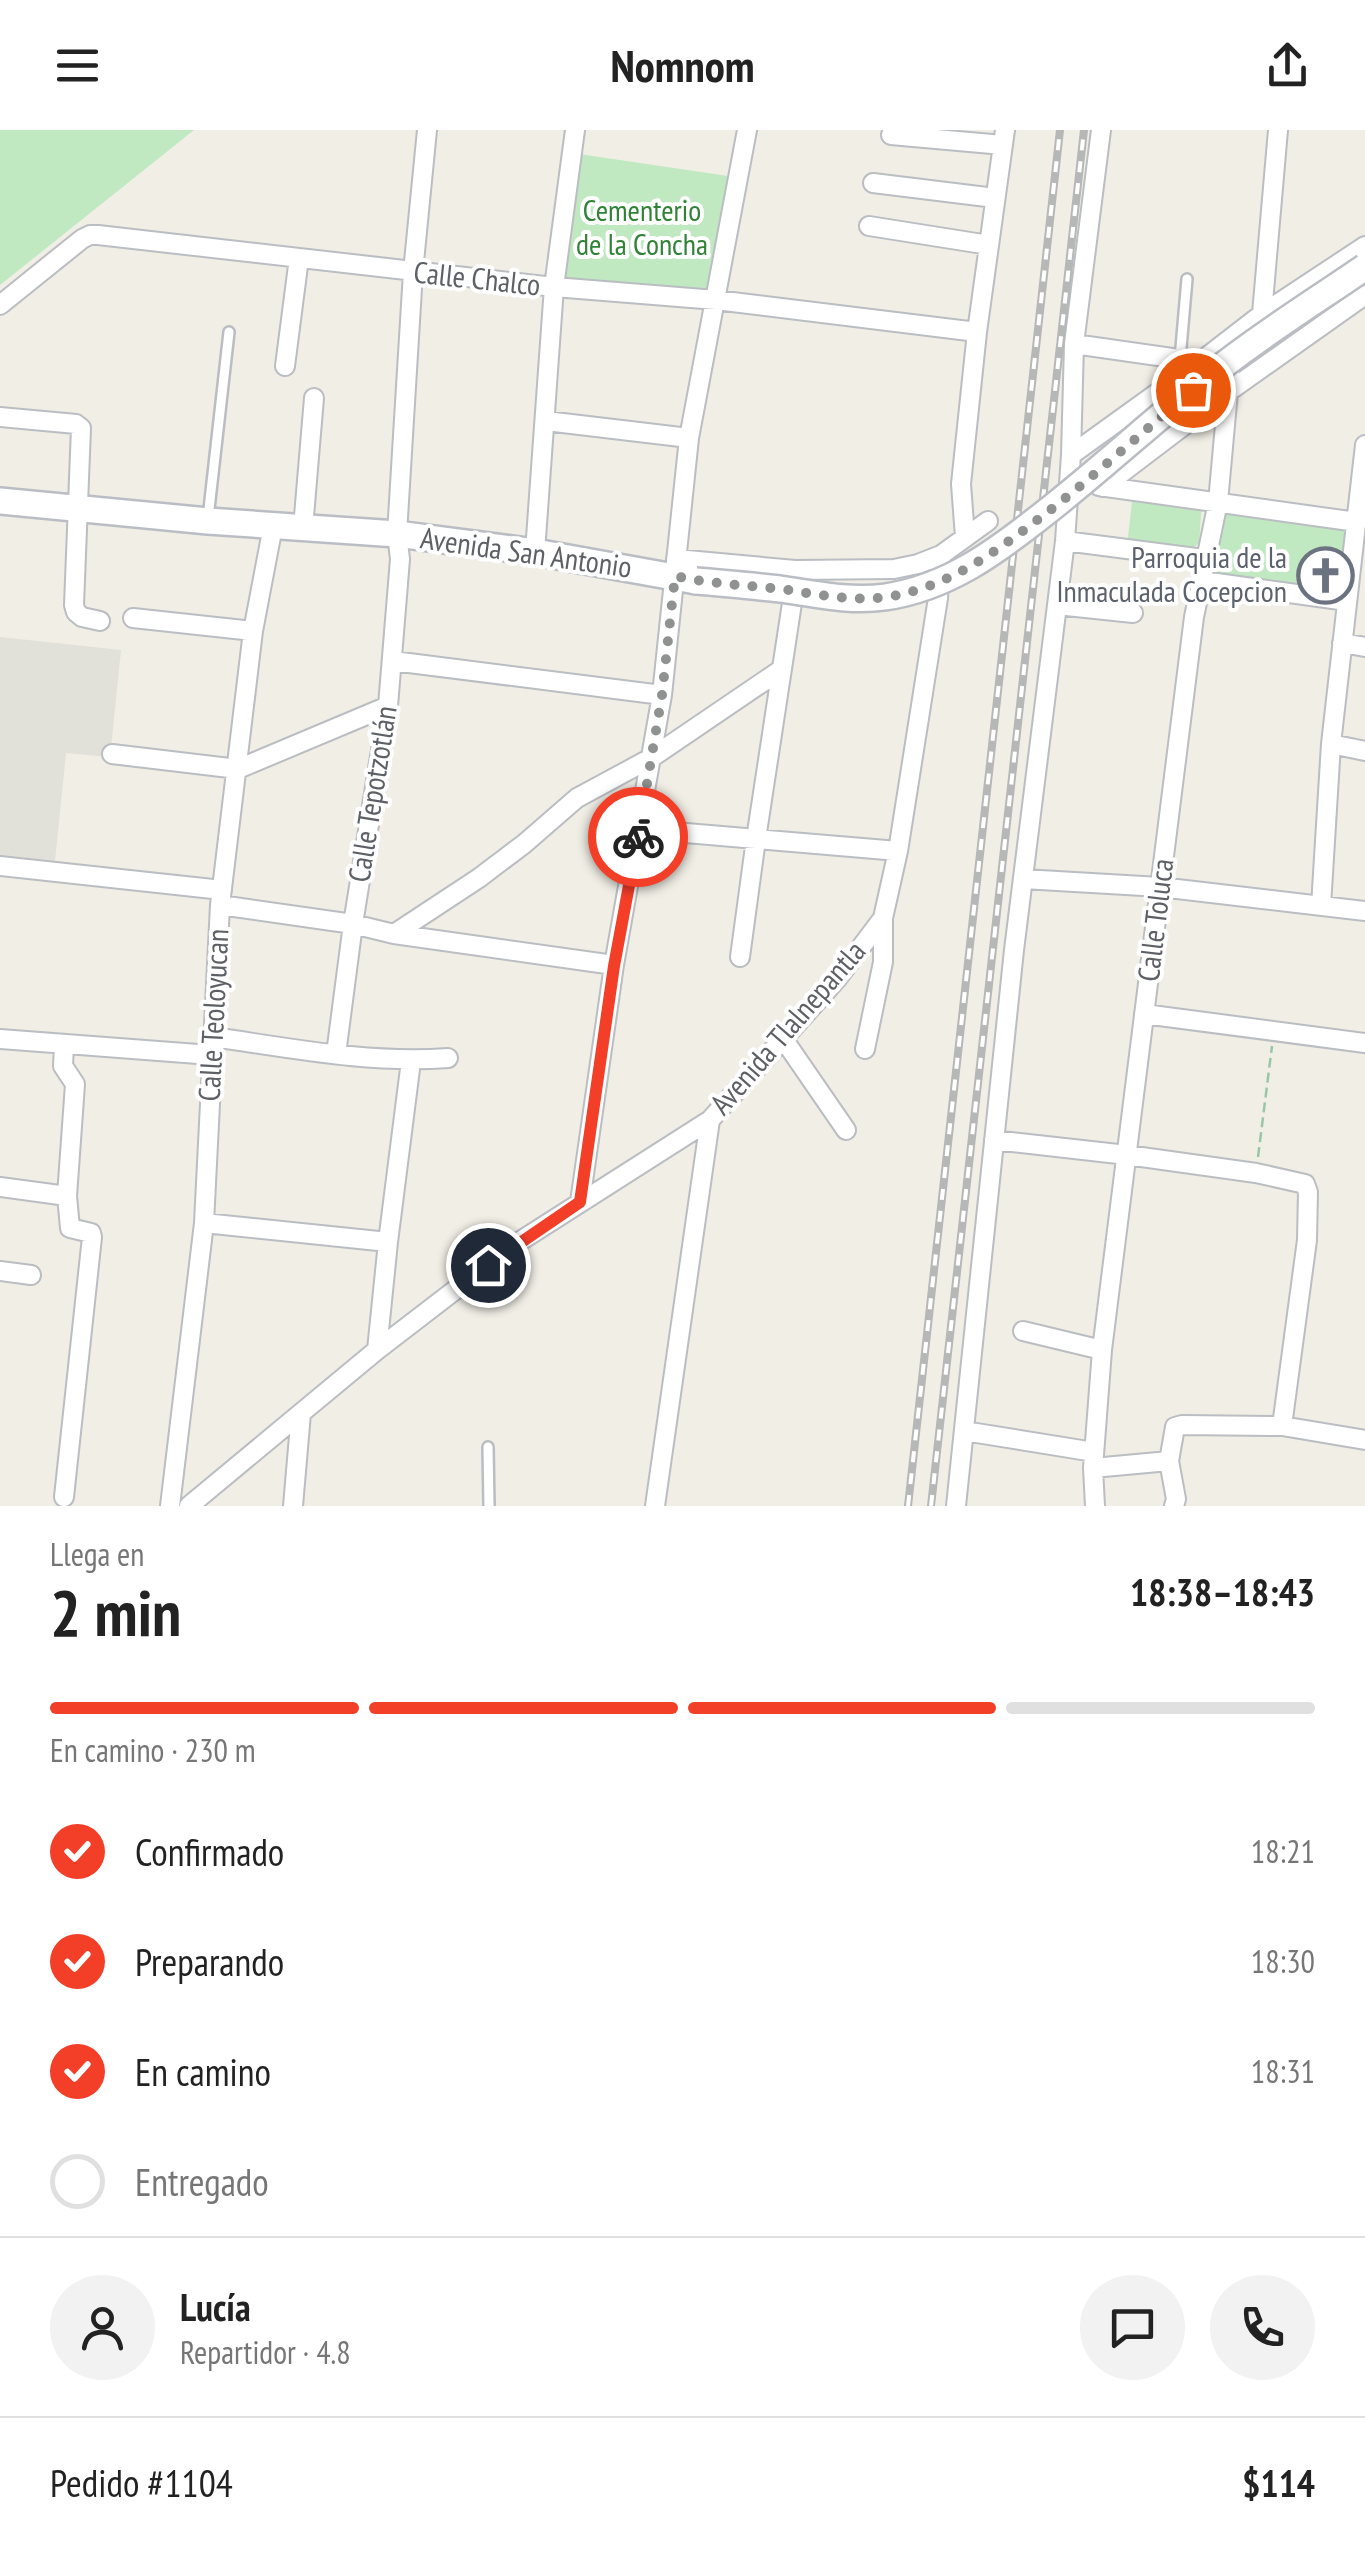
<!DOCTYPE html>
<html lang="es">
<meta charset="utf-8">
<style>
body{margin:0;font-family:"PT Sans Narrow",sans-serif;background:#f2f2f2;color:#222;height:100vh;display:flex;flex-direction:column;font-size:38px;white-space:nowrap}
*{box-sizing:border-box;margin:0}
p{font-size:32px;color:#767676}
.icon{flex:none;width:55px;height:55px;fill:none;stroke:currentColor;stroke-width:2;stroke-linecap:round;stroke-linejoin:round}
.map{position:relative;height:1376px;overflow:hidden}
.panel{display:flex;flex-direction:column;background:#fff;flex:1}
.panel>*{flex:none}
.pin{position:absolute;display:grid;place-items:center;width:85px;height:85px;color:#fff;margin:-42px;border:5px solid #fff;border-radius:50%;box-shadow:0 2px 10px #0007}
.courier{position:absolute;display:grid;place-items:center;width:100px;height:100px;margin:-50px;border:8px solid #f33e28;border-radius:50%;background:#fff;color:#222;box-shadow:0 2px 12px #0007}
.overview em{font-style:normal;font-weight:800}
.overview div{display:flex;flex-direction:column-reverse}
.overview{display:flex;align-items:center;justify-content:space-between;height:170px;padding:0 50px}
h1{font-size:65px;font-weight:800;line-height:75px}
.bar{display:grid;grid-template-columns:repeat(4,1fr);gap:15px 10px;align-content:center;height:120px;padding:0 50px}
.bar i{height:12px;border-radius:8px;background:#e0e0e0}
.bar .selected{background:#f33e28}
.bar p{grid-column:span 4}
.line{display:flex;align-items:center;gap:25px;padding:0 50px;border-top:2px solid #e0e0e0}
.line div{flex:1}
.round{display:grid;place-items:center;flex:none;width:105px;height:105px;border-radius:52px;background:#f2f2f2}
ol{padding:0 50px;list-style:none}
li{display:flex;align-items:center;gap:30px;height:110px}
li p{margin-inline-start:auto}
li .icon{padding:10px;border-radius:50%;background:#f33e28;color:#fff;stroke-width:4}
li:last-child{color:#767676}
li i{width:55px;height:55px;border:5px solid #e0e0e0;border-radius:50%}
header{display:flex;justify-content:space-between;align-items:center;height:130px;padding:0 50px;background:#fff;font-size:45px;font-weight:800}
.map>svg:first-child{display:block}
</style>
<header><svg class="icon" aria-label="menu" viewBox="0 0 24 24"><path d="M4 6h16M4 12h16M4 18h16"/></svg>Nomnom<svg class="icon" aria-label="share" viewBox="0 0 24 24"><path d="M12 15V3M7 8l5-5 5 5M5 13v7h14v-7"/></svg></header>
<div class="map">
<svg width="1365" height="1376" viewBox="0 0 1365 1376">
<rect width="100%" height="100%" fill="#f0eee5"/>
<path fill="#e1e0d9" d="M0,507L121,520L110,627L66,623L55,731L0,725Z"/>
<path fill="#c0e9c2" d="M0,0H194L0,155Z
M579,24L728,46L709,169L563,154Z
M1133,363L1202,372L1199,413L1188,422L1127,416Z
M1220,375L1353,391L1340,470L1202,448Z"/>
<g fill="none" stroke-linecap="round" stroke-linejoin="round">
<defs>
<path id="lane" d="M1180,229L1187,149
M208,388L229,202
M488,1317L489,1376"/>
<path id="street" d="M891,5L1003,15
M873,53L995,68
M869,96L989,115
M0,175L82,109L90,105H98L554,157L716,170L977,202
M1262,184L1278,0
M1074,214L1200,232
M285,236L299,128
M0,287L76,294L81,298L74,475L76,482L82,487L100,491
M546,291L689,308
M1071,325L1200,232L1262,184L1365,116
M1099,356L1357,392
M1103,357L1228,262L1365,165
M303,398L314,268
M965,407L961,354L977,202L1005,0
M1065,411L1204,429
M535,422L554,157L575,0
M676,429L795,440L894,439L918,434L941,425L988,391
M1202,451L1347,471
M1057,475L1133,483
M133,488L253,501
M1342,513L1365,517
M393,531L662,565
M1331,614L1365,621
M112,624L238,639L388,576
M639,699L898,721
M0,736L222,760
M1023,749L1160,757L1365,781
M220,775L353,794L394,804L614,835
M1321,776L1331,614L1365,315
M394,804L479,748L524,714L577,668L651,628L782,539
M740,827L756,709L792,473
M1144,884L1365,913
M213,907C290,918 370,934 448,928
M782,907L846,1000
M0,909L211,925
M865,919L883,832V788
M336,924L353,794L388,576L400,429L397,404L413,142L427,0
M994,1010L1127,1025L1256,1043L1305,1054L1308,1062L1307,1110L1282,1296
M0,1057L67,1066
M580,1072L614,835L662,565L689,308L747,0
M204,1093L388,1112
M0,1141L31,1145
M1023,1201L1102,1220
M377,1220L388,1112L411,931
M964,1301L1094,1322
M1093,1338L1169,1331
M64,1367L92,1107L91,1103L70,1098L67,1066L75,954L63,936L64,915
M170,1376L204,1093L220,775L253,501L273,396
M189,1376L377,1220L511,1117L710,990L837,849L883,788L898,721L938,468L941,425
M293,1376L301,1283
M655,1376L710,990
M956,1376L1014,820L1065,411L1071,325L1074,214L1101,0
M1095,1376L1093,1338L1102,1220L1194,487L1218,372L1233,207
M1174,1376L1176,1369L1169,1331L1175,1297L1182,1295L1282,1296L1365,1310"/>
<path id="secondary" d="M0,371L208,391L397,404L535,422L696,451"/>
</defs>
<use href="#lane" stroke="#babdc2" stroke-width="14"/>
<use href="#street" stroke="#babdc2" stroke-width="22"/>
<use href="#secondary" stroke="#babec4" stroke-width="30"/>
<path stroke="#98c7a7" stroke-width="2.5" stroke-dasharray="10 5" stroke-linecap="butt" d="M1258,1027L1272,916"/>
<use href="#lane" stroke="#fff" stroke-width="9"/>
<use href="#street" stroke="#fff" stroke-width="18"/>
<use href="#secondary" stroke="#fff" stroke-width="25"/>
<defs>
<path id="rail" d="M908,1376L1060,0
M931,1376L1084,0"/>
</defs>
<use href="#rail" stroke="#b6b7b7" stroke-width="8"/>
<use href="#rail" stroke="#fff" stroke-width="4" stroke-dasharray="11" stroke-linecap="butt"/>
<defs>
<path id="secondary-bridge" d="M696,451C724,453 752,456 780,459C815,464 850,472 885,467C948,458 997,421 1045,383C1105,336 1161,283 1221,237C1267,201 1317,170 1365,137"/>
</defs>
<use href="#secondary-bridge" stroke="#babec4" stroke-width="30" stroke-linecap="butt"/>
<use href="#secondary-bridge" stroke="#fff" stroke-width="25"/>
</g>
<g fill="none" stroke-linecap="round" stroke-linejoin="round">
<path stroke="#909292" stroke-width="10" stroke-dasharray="0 18" d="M638,707L662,565L675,446C710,454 745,455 781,459C816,464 851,472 887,467C952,457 1002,417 1053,378C1101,340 1146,299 1193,260"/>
<path stroke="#f33e28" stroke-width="12" d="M488,1135L580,1072L614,836L638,707"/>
</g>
<defs>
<symbol id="church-ring" viewBox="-11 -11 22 22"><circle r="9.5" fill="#fff" stroke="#6b7280" stroke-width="1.5"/><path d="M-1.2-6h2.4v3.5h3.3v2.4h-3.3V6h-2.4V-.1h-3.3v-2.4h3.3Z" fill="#6b7280"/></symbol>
</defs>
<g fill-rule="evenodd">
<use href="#church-ring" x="1294" y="414" width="63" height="63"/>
</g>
<g text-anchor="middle" stroke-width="8" stroke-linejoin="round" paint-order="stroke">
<g font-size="30" fill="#308236" stroke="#fff">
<text x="642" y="91">Cementerio<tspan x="642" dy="34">de la Concha</tspan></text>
</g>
<g font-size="30" fill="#5d6166" stroke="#fff">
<text transform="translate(477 149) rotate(6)" y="10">Calle Chalco</text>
<text transform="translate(526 423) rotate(8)" y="10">Avenida San Antonio</text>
<text transform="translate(373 664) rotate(-81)" y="10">Calle Tepotzotlán</text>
<text transform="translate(1156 790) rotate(-83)" y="10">Calle Toluca</text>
<text transform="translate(214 885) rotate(-87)" y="10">Calle Teoloyucan</text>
<text transform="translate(788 898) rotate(-49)" y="10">Avenida Tlalnepantla</text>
</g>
<g font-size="30" fill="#5b616d" stroke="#fff" text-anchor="end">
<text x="1287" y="438">Parroquia de la<tspan x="1287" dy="34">Inmaculada Cocepcion</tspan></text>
</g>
</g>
</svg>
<div class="pin" style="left:1193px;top:260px;background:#ea580c"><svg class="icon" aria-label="bag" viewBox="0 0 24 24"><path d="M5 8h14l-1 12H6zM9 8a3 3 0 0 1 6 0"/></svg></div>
<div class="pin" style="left:488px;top:1135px;background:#1f2937"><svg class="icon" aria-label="home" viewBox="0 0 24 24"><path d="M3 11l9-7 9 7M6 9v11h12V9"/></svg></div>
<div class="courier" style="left:638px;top:707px"><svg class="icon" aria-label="bike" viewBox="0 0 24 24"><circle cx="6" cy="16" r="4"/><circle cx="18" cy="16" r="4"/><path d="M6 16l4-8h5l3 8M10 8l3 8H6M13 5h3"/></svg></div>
</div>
<section class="panel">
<div class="overview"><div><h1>2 min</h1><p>Llega en</p></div><em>18:38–18:43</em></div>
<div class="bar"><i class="selected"></i><i class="selected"></i><i class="selected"></i><i></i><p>En camino · 230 m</p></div>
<ol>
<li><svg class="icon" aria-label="check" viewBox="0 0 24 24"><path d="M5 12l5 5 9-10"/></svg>Confirmado<p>18:21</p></li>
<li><svg class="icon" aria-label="check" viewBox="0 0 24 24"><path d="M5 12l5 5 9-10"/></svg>Preparando<p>18:30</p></li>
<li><svg class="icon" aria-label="check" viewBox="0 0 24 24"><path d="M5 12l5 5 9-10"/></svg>En camino<p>18:31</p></li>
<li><i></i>Entregado</li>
</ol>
<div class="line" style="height:180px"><a class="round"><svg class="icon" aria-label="person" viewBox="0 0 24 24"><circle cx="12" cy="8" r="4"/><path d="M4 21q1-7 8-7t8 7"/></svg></a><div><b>Lucía</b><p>Repartidor · 4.8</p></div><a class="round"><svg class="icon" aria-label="chat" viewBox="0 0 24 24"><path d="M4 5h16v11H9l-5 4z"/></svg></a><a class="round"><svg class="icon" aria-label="phone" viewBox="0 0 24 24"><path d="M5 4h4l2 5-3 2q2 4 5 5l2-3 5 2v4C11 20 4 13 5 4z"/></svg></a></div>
<div class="line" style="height:130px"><div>Pedido #1104</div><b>$114</b></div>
</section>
